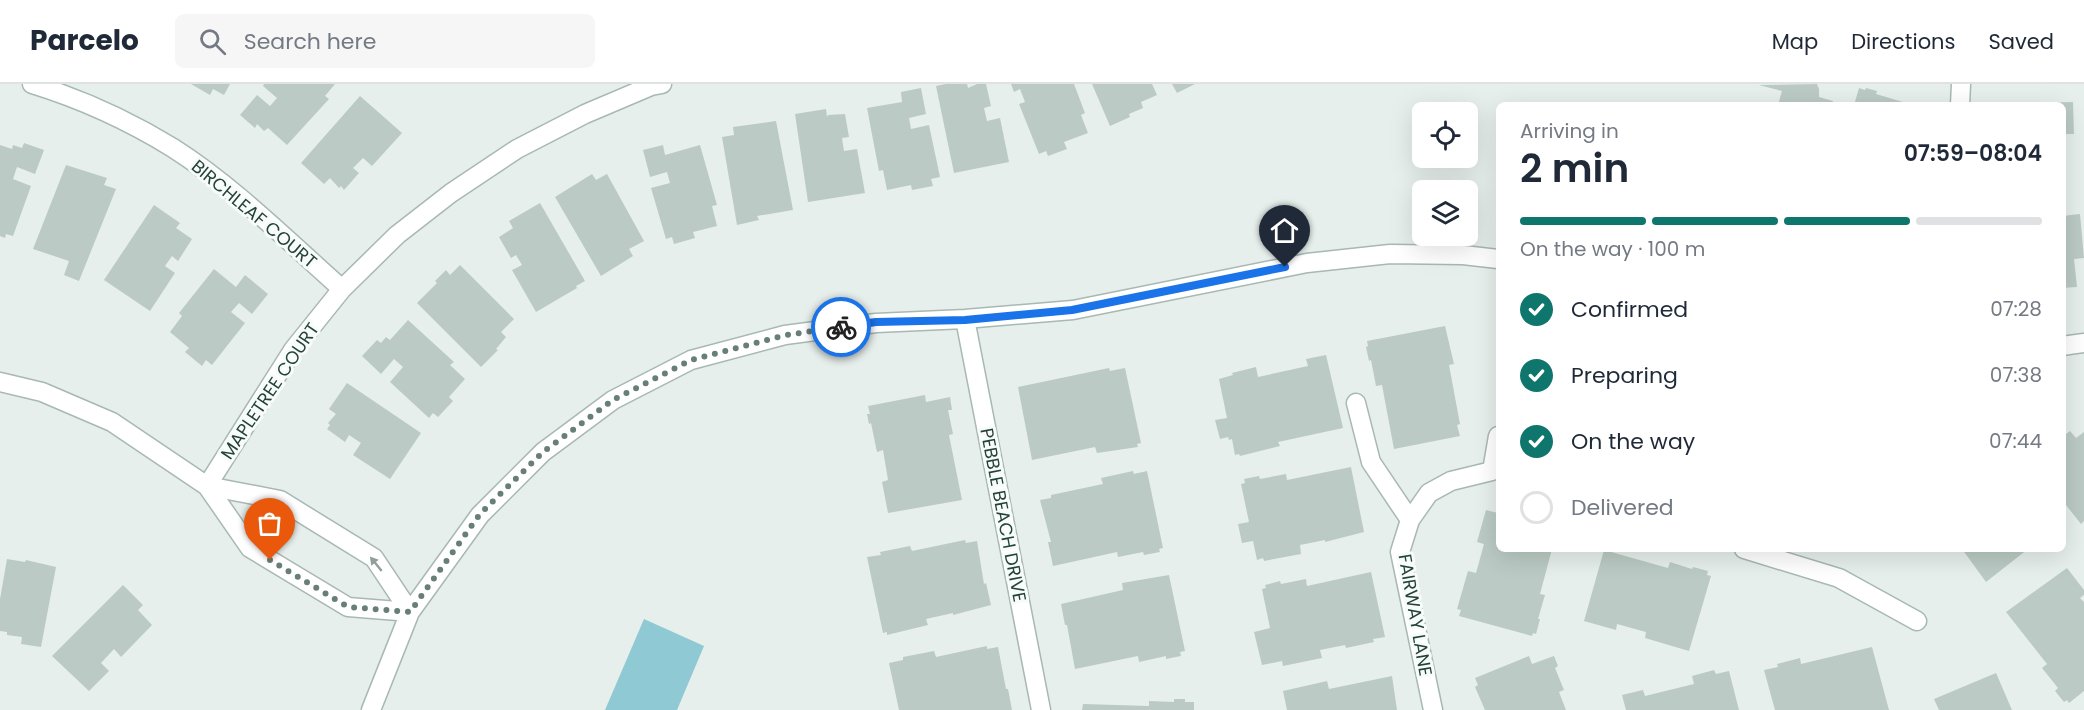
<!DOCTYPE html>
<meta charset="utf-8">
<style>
body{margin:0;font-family:Poppins,sans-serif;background:#f6f6f7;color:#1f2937;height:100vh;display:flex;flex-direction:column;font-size:22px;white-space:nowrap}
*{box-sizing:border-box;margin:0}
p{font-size:20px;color:#747a83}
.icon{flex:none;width:33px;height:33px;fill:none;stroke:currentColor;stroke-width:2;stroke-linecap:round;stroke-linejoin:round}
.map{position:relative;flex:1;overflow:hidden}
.sheet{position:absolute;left:1496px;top:18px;width:570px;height:450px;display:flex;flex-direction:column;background:#fff;border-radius:9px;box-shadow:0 6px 24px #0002}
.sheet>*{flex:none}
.fabs{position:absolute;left:1412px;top:18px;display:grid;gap:12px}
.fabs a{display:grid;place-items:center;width:66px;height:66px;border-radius:9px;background:#fff;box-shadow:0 6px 24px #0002;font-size:30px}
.pin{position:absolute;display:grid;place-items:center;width:51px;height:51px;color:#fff;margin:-62px -26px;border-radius:50% 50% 50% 0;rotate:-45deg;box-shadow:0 0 6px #0007}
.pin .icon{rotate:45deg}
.courier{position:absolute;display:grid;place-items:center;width:60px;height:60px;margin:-30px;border:4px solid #1a73e8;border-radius:50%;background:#fff;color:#222;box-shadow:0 2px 8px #0007}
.head em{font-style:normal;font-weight:600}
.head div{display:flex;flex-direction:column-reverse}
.head{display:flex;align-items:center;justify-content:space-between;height:102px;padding:0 24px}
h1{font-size:39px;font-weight:600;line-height:45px}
.bar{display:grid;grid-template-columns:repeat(4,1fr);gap:9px 6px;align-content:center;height:72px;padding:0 24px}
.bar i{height:8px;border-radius:4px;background:#e0e1e3}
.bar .selected{background:#0f766e}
.bar p{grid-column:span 4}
ol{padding:0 24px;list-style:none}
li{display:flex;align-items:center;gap:18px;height:66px}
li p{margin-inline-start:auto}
li .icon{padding:6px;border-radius:50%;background:#0f766e;color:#fff;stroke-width:4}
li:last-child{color:#747a83}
li i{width:33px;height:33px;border:3px solid #e0e1e3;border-radius:50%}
header{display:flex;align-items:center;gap:36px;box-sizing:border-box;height:84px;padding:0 30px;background:#fff;border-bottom:2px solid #e0e1e3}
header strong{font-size:28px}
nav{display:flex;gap:33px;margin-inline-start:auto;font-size:21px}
.search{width:420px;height:54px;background:#f6f6f7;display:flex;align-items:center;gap:15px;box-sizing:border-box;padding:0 21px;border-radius:9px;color:#747a83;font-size:22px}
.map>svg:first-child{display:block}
</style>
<header>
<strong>Parcelo</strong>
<div class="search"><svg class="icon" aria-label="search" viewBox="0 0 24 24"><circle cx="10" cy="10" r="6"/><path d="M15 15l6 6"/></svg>Search here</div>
<nav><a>Map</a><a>Directions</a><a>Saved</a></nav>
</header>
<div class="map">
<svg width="2084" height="626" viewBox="0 0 2084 626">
<rect width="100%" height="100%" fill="#e6efeb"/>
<path fill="#8ec9d4" d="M644,535L704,562L677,626H605Z"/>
<path fill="#bbcac4" d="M191,0H230L224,11L213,5L210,11Z
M264,0H335L325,12L329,15L287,61L268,44L264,47L257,40L255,44L240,31L257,11L270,22L277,14L263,2Z
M946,0H967L968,4L977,0H986L991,22L984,24L987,37L1000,34L1009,78L954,89L936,2Z
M1011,0H1074L1085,29L1081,31L1088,49L1064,58L1067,65L1048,72L1046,67L1039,70L1019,20L1025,18L1020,5L1014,8Z
M1092,0H1152L1157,11L1141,18L1143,24L1129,30L1130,33L1110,42Z
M1172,0H1195L1177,9Z
M1817,0L1819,5V13L1833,17L1832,21H1778L1782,7L1759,1Z
M921,4L926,30L909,34L911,45L929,41L940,93L931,95L933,102L912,106L911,101L887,106L883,86L879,87L867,24L902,18L901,8Z
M1859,4L1865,6L1866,4L1877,7L1876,10L1913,21H1854Z
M360,12L402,49L372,82L363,74L353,84L359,89L344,106L341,102L339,104L330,94L324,100L301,79Z
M2073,18L2074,50H2062V21H2038V19Z
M826,25L827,33L828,31L845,30L849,53L842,54L844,67L857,65L865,109L808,118L795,30Z
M776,37L793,126L757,132L759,136L737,141L722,53L734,51L733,43Z
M24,59L44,66L35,90L17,83L13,95L31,102L13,152L6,150L5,154L0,152V61L12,65L13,61L22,64Z
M663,61L665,71L700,61L717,121L712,122L717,142L693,148L695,154L674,160L672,153L666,155L651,104L670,99L667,88L650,93L643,66Z
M66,81L107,94L104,101L116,105L79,197L64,191L69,177L33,165Z
M592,90L596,96L607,90L644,157L629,165L633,172L601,192L555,113Z
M540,119L585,197L576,202L577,204L536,228L512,186L522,181L516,171L511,174L499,153L513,144L509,137Z
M154,121L180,139L176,144L192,155L178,177L172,172L165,182L175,189L150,227L104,196Z
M2080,130L2084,174L2074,175L2077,203L2062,204V132Z
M460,181L514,235L501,248L506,253L496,265L498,266L481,283L417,219L437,199L435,197L446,186L450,191Z
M214,185L236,203L245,191L268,210L252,230L239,219L231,228L245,239L212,281L206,276L202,282L185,268L189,264L170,248L182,232L179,229Z
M408,236L454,278L450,281L465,295L449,313L453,317L438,333L433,329L429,334L390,298L403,283L394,275L381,290L362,272L377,256L381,259L386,253L390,256Z
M1445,242L1454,280L1449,281L1460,340L1457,341L1460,352L1394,365L1382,301L1376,302L1371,276L1369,277L1366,263L1368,262L1367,257Z
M1326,271L1343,344L1278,358L1280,362L1240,372L1239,370L1235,371L1232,355L1229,356L1228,353L1220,355L1215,336L1227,334L1219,295L1233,291L1232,289L1256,283L1258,293L1308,282L1306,275Z
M1109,284L1110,287L1125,284L1141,359L1137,360L1138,363L1097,369L1095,363L1032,376L1018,303Z
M347,299L421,349L390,395L353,371L361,359L349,351L345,358L327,345L330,341L328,339L336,330L329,325Z
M925,311L926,318L950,313L952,326H948L953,350L949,351L962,416L888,429L882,398L888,396L883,366L877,368L871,339L869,340L867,330H870L868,322Z
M2070,347L2076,354L2084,348V437L2081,440L2062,416V353Z
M1351,383L1364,448L1325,458V456L1300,461L1301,470L1264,477L1263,474L1257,476L1253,457L1242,459L1238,440L1249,438L1241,400L1245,399L1244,395L1259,392L1260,395L1286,390L1287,396Z
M1133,387L1134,390L1147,387L1163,464L1159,465L1160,468L1144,471L1143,468L1118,473L1117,468L1053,482L1048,458H1051L1040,416L1051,414V411L1103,400L1101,394Z
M1486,426L1498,429V465H1552L1540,510L1545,511L1538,535H1540L1536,550L1533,549L1532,552L1459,532L1461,526L1457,525L1468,487L1476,489L1484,460L1477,458Z
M965,456L966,459L977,457L984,500L986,499L991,521L953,531V529L926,535L928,541L887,551V548L883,549L867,473L881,471L880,468L910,462L912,467Z
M1962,465H2028L1986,498Z
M1604,466L1668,484L1670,478L1692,485L1693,483L1708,487L1707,491L1711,492L1689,567L1645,554L1646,548L1617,540L1616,546L1584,537Z
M7,475L25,478L26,476L56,483L41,563L21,560L22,553L7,551V548L0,547V515Z
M2067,484L2084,506V511L2080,514L2084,518V607L2069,619L2067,616L2064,618L2055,607L2058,604L2042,584L2047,580L2006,528Z
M1371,488L1385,553L1373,555L1374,558L1346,564L1345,561L1320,566L1322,574L1283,582L1282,577L1262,581L1254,548L1270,544L1262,505L1266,504L1265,501L1280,497L1281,500L1306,495L1307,502Z
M1169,491L1185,567L1180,568L1181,572L1166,575V572L1139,578L1138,572L1075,585L1067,541H1065L1061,520L1123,506L1122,499Z
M123,501L143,521L138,526L152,541L121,573L114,565L101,579L109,587L89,607L52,572Z
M987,562V565L998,563L1006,605H1008L1012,626H899L889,579L903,576V573L934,567L936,573Z
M1872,563L1889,626H1775L1764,586L1778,583L1777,580L1800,574L1801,580Z
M1529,572L1532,580L1554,572L1558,582L1555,584L1564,606L1559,608L1566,626H1485L1475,603L1478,601L1475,594Z
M1714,586L1716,590L1729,587L1739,626H1626L1622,611L1643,606L1645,612L1694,600L1692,592Z
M1996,589L2012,626H1939L1934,615Z
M1392,592L1397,626H1287L1283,607L1327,597L1329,605Z
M1174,615H1185V618H1194V626H1082L1083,620L1149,622V617L1174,618Z"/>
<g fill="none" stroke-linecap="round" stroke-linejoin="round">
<defs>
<path id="minor" d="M32,0C81,15 129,37 173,64C233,102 289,158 342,205
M1960,21L1961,0
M965,235L1041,626
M2062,262L2084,259
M0,298L42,308L112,338L207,402L250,464L348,523L410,528
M1356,319L1371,378L1410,436L1429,409L1451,397L1492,387L1498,352
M207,402L293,266L342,205L397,151L451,109L517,65L585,30L651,2L662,0
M207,402L280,416L374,474L410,528
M1410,436L1400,468L1433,626
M1744,465L1839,494L1917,537
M371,626L410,528L480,431L543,368L613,316L691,276L785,251L876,239L965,235L1073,226L1307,179L1390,170L1463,171L1498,175"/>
</defs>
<use href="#minor" stroke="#a8b8b2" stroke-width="21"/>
<use href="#minor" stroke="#fff" stroke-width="18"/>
</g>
<defs><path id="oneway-solid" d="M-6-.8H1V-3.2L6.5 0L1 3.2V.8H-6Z" transform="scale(1.5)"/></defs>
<use fill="#92a09c" href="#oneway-solid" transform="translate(376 480) rotate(-129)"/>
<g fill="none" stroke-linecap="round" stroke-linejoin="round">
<path stroke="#687f78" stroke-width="6" stroke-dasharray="0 10.8" d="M270,476L348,523L410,528L480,430L543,368L613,316L691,276L786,251L841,243"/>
<path stroke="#1a73e8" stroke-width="8" d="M841,243L876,238L965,236L1072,226L1285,183"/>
</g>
<g text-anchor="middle" stroke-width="6" stroke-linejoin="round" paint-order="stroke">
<g font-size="18" fill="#24423a" stroke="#f7fbf9">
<text transform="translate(254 130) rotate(40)" y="6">BIRCHLEAF COURT</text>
<text transform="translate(270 307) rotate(-56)" y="6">MAPLETREE COURT</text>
<text transform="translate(1003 431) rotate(79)" y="6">PEBBLE BEACH DRIVE</text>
<text transform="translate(1415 531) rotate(80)" y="6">FAIRWAY LANE</text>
</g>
</g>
</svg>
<div class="fabs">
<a><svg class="icon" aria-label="locate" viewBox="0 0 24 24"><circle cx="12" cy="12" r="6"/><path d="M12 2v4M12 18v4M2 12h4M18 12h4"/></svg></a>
<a><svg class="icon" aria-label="layers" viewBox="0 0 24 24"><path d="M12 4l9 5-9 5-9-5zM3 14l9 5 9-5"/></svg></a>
</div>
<div class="pin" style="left:270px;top:476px;background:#ea580c"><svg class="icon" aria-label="bag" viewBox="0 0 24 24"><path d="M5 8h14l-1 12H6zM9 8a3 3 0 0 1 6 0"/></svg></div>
<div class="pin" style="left:1285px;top:183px;background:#1f2937"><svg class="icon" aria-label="home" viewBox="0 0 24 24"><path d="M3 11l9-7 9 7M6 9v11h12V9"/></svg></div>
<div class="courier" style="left:841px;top:243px"><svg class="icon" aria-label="bike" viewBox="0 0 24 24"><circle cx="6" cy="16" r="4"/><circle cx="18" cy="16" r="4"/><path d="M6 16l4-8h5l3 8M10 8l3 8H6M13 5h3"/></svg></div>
<section class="sheet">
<div class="head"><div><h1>2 min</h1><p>Arriving in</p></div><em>07:59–08:04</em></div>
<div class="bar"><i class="selected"></i><i class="selected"></i><i class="selected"></i><i></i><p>On the way · 100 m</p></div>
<ol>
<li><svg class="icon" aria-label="check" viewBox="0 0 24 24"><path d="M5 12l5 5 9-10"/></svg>Confirmed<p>07:28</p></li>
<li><svg class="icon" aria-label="check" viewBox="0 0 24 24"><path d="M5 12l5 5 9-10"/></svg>Preparing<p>07:38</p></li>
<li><svg class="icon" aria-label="check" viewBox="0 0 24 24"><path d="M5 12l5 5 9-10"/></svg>On the way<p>07:44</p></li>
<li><i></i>Delivered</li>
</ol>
</section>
</div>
